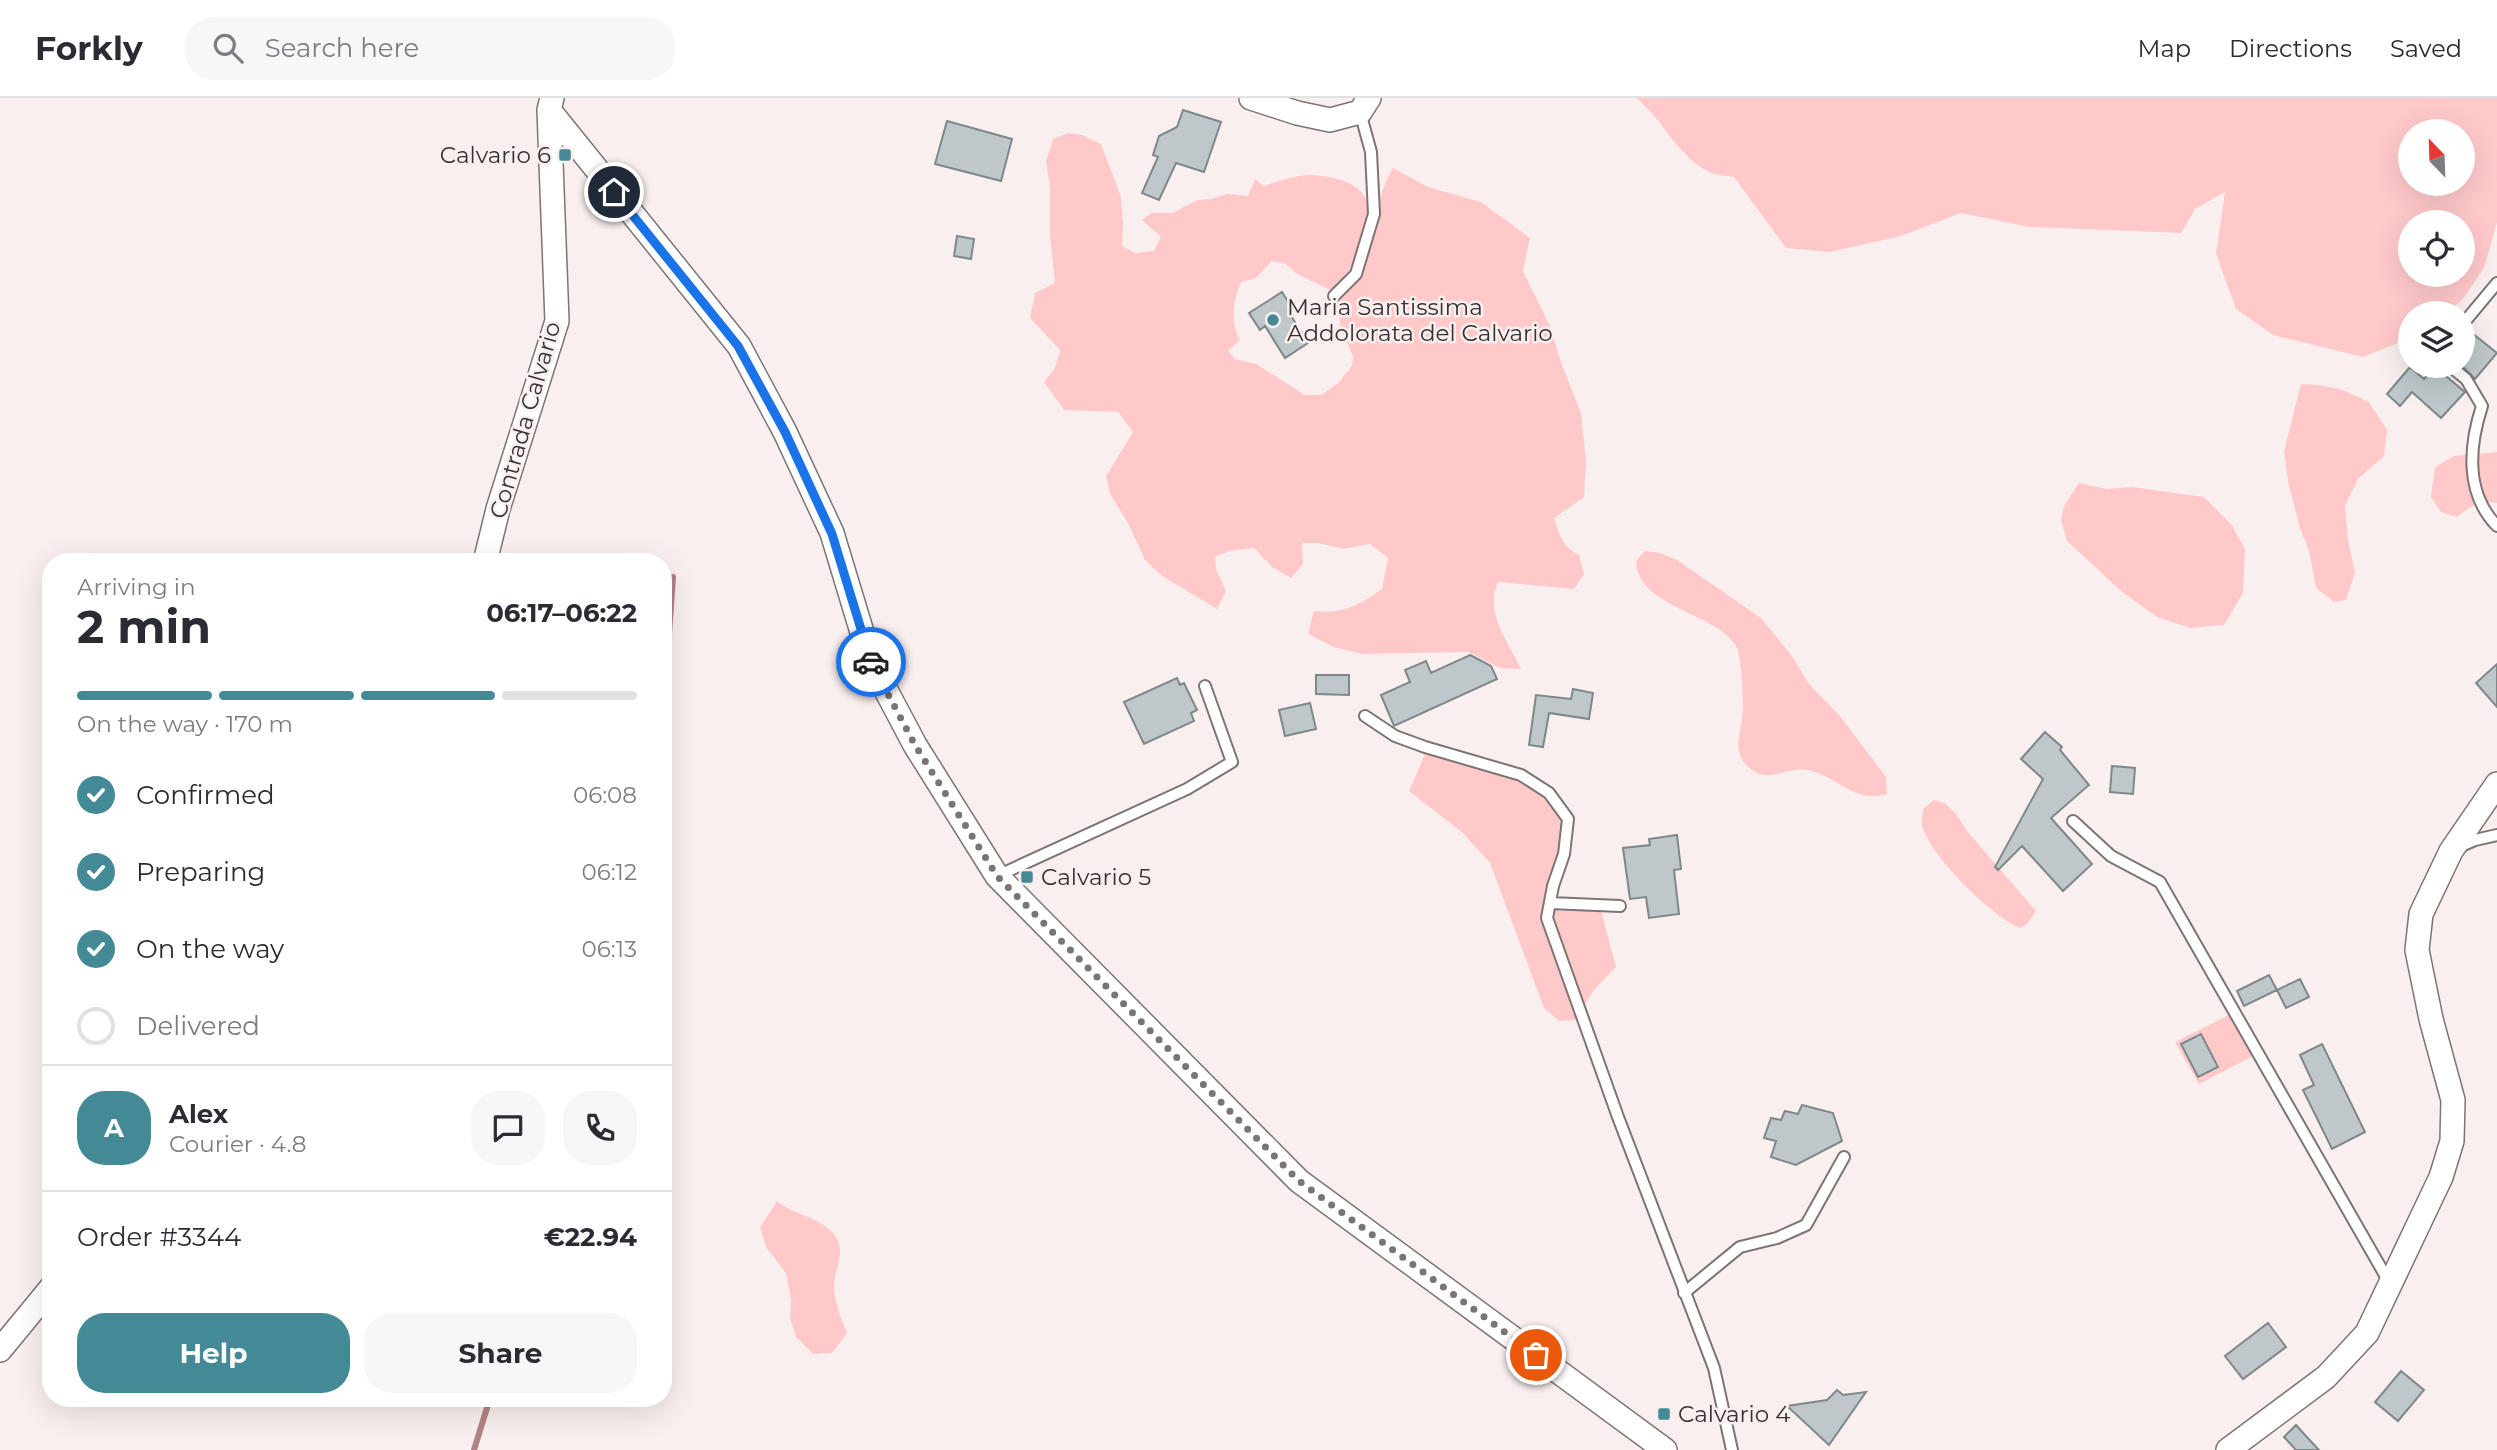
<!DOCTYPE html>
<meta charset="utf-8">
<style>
body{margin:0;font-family:Montserrat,sans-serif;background:#f7f7f7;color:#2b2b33;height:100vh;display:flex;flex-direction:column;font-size:26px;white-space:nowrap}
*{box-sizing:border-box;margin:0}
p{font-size:23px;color:#7c7c81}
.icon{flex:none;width:38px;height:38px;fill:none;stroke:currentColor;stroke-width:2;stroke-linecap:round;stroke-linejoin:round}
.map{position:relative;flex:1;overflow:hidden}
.sheet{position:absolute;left:42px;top:455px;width:630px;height:854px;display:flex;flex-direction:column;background:#fff;border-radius:28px;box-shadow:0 7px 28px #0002}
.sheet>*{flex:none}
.needle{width:46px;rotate:337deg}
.fabs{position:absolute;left:2398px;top:21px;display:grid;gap:14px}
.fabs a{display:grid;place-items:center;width:77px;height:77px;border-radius:50%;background:#fff;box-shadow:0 7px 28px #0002;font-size:35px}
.pin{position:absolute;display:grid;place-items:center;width:60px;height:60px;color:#fff;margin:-30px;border:4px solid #fff;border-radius:50%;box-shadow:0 2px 7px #0007}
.courier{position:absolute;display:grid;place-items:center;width:70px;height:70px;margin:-35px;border:5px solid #1a73e8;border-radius:50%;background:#fff;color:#222;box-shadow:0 2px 9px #0007}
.headline em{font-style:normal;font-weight:700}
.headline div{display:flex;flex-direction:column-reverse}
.headline{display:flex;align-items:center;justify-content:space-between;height:119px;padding:0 35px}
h1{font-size:46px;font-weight:700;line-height:52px}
.bar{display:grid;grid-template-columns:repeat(4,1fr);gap:10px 7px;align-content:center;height:84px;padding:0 35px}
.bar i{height:9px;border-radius:5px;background:#e1e1e2}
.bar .on{background:#448996}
.bar p{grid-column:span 4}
.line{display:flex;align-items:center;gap:18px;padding:0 35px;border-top:2px solid #e1e1e2}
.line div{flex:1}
.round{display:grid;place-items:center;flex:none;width:74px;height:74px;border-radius:28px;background:#f7f7f7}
ol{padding:0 35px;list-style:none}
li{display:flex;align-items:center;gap:21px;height:77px}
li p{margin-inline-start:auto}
li .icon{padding:7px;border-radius:50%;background:#448996;color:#fff;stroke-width:4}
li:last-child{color:#7c7c81}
li i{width:38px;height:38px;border:4px solid #e1e1e2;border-radius:50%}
.button{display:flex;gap:14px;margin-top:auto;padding:14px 35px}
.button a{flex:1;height:80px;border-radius:28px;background:#448996;color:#fff;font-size:28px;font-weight:700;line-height:80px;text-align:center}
.button a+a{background:#f7f7f7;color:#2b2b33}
header{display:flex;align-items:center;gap:42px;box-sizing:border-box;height:98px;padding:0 35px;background:#fff;border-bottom:2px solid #e1e1e2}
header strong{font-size:33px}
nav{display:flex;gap:38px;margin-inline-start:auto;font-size:24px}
.search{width:490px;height:63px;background:#f7f7f7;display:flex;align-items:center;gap:18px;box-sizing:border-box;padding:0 24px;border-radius:28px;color:#7c7c81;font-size:26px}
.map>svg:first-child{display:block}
</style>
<header>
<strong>Forkly</strong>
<div class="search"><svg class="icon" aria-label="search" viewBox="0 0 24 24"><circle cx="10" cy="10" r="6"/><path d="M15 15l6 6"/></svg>Search here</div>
<nav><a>Map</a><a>Directions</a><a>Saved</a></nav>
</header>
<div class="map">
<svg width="2497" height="1352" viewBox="0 0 2497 1352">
<rect width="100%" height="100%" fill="#faefef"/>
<path fill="#ffc9ca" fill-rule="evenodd" d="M1636,0H2497V124L2484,170L2463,201L2446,215H2410V240L2363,259L2273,237L2236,211L2216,156L2225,94L2195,111L2181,135L2029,129L1961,115L1901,138L1830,154L1786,150L1734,79C1726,78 1714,77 1707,73C1676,56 1662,20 1636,0ZM2410,33H2462V86H2410ZM2410,124H2462V177H2410Z
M1068,35L1082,37L1101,46L1121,99L1123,125L1122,148L1135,155L1154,153L1161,139L1142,122L1151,115H1173L1197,102L1211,101L1227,96L1248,98L1255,81L1264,88C1279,83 1295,77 1311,77C1336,78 1371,86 1370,118C1369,124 1365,132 1363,138C1355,164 1351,174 1330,192L1297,176L1286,166L1272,163L1256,180L1241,184C1233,203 1230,224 1240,242L1228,253L1235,261L1256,266L1305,297H1321L1338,285L1352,268L1353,258L1340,229L1339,204C1346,195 1358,185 1363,174C1376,139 1373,103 1393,70L1428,89L1481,104L1530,140L1523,173L1550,228L1562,267L1581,315L1586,364L1584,399L1554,420C1559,437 1563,449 1579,457L1584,476L1574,491L1498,484C1484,514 1508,543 1521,571L1500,570L1468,554L1362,556L1334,549L1308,536L1314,513C1344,516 1357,508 1382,491L1388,460L1370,446L1343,451L1319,445H1302L1303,466L1291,480L1272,469L1254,450L1229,453L1215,459L1216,471L1226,493L1217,511L1162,478L1145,462L1128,425L1110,396L1106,378L1133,334L1118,314L1064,312L1044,284L1055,270L1060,252L1030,220L1035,195L1055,185L1050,138V90L1046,63L1053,41Z
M2301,286L2319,287L2341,291L2369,304L2387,332L2384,358L2358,381L2345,407L2348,442L2355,475L2346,502L2334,504L2316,490L2309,453L2300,430L2288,384L2284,353Z
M2497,354V405C2480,403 2470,408 2457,419L2441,414L2431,399L2435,369L2454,358Z
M2079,385L2107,391L2132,389L2204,399L2231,426L2245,451L2243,495L2224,527L2190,530L2157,519L2122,494L2067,443L2061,422L2064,408Z
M1645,453L1660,455L1677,462L1761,520L1792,558L1809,586L1840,618L1886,679L1887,696C1855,706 1838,679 1808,672C1790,668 1768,685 1752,672C1731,656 1740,640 1742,619C1744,603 1742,587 1741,571C1740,563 1739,551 1734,545C1711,514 1637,508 1636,463Z
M1426,654C1460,663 1549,680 1562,716C1570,736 1556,790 1553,813L1601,812L1616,869L1594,892L1575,922L1559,923L1544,910L1490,765L1463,735L1409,693Z
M1934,702L1945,705L1957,717L1967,733L2036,813L2027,826L2020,830C1992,819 1929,757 1922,727C1921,723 1923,716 1923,711Z
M2229,917L2253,958L2199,986L2175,944Z
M777,1103C793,1116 813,1118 829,1131C850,1150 835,1166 834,1187C834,1203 841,1220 847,1235L832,1255L813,1256L796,1239L790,1220L791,1202L786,1175L766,1149L760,1129Z"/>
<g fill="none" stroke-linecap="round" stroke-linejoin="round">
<path stroke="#b48283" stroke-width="6" d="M663,621L673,479
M474,1352L490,1300"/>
</g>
<path fill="#bec8cb" stroke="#7e888a" stroke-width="2" d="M1183,12L1221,24L1204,74L1176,65L1159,102L1142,95L1158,59L1153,57L1159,38L1177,29Z
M947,23L1012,41L1001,83L935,66Z
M957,138L974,141L971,161L954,158Z
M1282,194L1293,211L1288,213L1308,245L1285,260L1265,228L1260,232L1249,215Z
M2472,235L2497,255L2475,281L2462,268V247Z
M2410,269L2424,281L2435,269L2465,294L2441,320L2412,294L2400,308L2387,296Z
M1470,557L1491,568L1497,581L1394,628L1381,597L1410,584L1405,572L1426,563L1431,575Z
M2497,566V609L2476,585Z
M1316,577H1349V597L1316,596Z
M1177,580L1180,587L1184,585L1197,612L1191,615L1194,623L1144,646L1124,604Z
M1573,591L1593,595L1589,621L1549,615L1543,649L1529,647L1536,597L1571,601Z
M1310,605L1316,631L1285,638L1279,612Z
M2045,634L2062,649L2060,652L2089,687L2051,720L2092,766L2063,793L2022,748L1998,772L1995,769L2043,681L2021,661Z
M2112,668L2135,670L2133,696L2110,694Z
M1677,737L1681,771L1674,772L1679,816L1649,820L1646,799L1630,801L1623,750L1650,747L1649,741Z
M2269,877L2277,892L2244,908L2237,893Z
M2300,881L2309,899L2286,910L2277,892Z
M2201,936L2218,969L2198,979L2181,946Z
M2322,946L2365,1034L2332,1051L2303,992L2314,987L2300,957Z
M1802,1007L1833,1015L1842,1043L1796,1067L1771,1059L1776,1043L1764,1040L1771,1020L1781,1022L1785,1013L1798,1016Z
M2268,1225L2286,1249L2243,1281L2225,1258Z
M2401,1273L2424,1292L2398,1323L2375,1304Z
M1837,1292L1843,1297L1866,1294L1829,1347L1787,1308L1827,1302Z
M2296,1327L2305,1337L2319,1352H2296L2284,1339Z"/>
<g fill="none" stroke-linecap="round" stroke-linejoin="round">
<defs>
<path id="service" d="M1334,198L1356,176L1374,116L1371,54L1360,14
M2462,227L2497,185
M2450,268L2466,281L2482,308C2469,348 2465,395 2497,428
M1365,618L1395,638L1425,649L1521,677L1549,695L1568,721L1564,756L1553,788L1547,820L1618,1019L1714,1270L1732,1352
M2073,723L2111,758L2160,784L2389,1184
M2459,749L2475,742L2497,737
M997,778L1187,691L1232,664L1205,588
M1550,805L1620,808
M1684,1195L1740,1149L1777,1140L1806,1127L1844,1059"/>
<path id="minor" d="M552,0L549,12L739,248L785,334L832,435L871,564L915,647L997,778L1299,1083L1665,1352
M1251,0L1297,15L1330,22L1360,14L1369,0
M485,464L498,411L557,223L549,12
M0,1252L51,1190
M2228,1352L2326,1279L2367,1235L2441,1079L2452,1043L2453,1002L2431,921L2417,852L2421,816L2451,753L2497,686"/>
</defs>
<use href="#service" stroke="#7d7474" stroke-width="14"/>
<use href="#minor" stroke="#7d7474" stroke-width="26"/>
<use href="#service" stroke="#fff" stroke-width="10"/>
<use href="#minor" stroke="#fff" stroke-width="23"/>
</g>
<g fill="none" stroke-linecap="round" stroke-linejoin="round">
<path stroke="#7a7474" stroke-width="7" stroke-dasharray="0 12.6" d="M871,564L915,647L997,778L1299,1083L1536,1257"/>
<path stroke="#1a73e8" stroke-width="9" d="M614,94L738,248L785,334L832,436L871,564"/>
</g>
<g fill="#448996" stroke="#faefef" stroke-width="2.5">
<rect x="558" y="50" width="14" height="14" rx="3.5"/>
<circle cx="1273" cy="222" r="7"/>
<rect x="1020" y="772" width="14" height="14" rx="3.5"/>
<rect x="1657" y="1309" width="14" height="14" rx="3.5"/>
</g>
<g text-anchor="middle" stroke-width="5" stroke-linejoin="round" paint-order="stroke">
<g font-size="23" fill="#353131" stroke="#faefef" text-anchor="start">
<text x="551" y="65" text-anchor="end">Calvario 6</text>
<text x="1287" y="217">Maria Santissima<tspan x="1287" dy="26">Addolorata del Calvario</tspan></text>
<text x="1041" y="787">Calvario 5</text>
<text x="1678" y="1324">Calvario 4</text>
</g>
<g font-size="23" fill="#353131" stroke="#faefef">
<text transform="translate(525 322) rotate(-74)" y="8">Contrada Calvario</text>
</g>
</g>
</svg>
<div class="fabs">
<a><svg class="needle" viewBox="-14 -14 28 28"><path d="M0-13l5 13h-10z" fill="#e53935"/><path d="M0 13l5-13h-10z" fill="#7c7c81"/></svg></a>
<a><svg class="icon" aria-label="locate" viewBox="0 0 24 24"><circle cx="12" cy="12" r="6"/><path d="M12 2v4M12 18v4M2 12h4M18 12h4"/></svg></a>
<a><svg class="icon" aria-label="layers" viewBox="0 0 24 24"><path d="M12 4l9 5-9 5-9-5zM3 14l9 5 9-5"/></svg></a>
</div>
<div class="pin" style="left:1536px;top:1257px;background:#ea580c"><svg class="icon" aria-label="bag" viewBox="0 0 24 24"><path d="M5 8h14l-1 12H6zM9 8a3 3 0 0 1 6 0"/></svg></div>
<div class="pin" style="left:614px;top:94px;background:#1f2937"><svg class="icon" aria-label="home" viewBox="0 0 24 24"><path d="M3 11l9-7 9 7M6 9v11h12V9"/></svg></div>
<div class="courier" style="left:871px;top:564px"><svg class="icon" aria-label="car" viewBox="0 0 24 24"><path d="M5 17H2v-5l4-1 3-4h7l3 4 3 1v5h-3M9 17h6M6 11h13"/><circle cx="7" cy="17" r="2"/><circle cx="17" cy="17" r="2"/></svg></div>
<section class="sheet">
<div class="headline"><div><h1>2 min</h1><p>Arriving in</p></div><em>06:17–06:22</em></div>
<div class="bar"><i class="on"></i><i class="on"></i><i class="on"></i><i></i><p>On the way · 170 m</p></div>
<ol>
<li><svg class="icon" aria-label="check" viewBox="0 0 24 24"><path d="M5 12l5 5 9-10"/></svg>Confirmed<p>06:08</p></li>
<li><svg class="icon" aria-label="check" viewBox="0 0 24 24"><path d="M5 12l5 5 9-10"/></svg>Preparing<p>06:12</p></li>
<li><svg class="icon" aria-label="check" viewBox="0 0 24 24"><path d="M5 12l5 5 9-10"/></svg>On the way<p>06:13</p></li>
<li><i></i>Delivered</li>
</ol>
<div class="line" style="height:126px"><b class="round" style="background:#448996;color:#fff">A</b><div><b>Alex</b><p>Courier · 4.8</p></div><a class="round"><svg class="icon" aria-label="chat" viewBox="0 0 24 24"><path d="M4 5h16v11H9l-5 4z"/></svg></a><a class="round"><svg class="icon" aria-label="phone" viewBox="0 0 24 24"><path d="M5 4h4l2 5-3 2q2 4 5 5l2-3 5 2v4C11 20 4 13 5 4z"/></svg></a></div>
<div class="line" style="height:91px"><div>Order #3344</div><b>€22.94</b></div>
<div class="button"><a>Help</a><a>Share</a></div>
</section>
</div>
